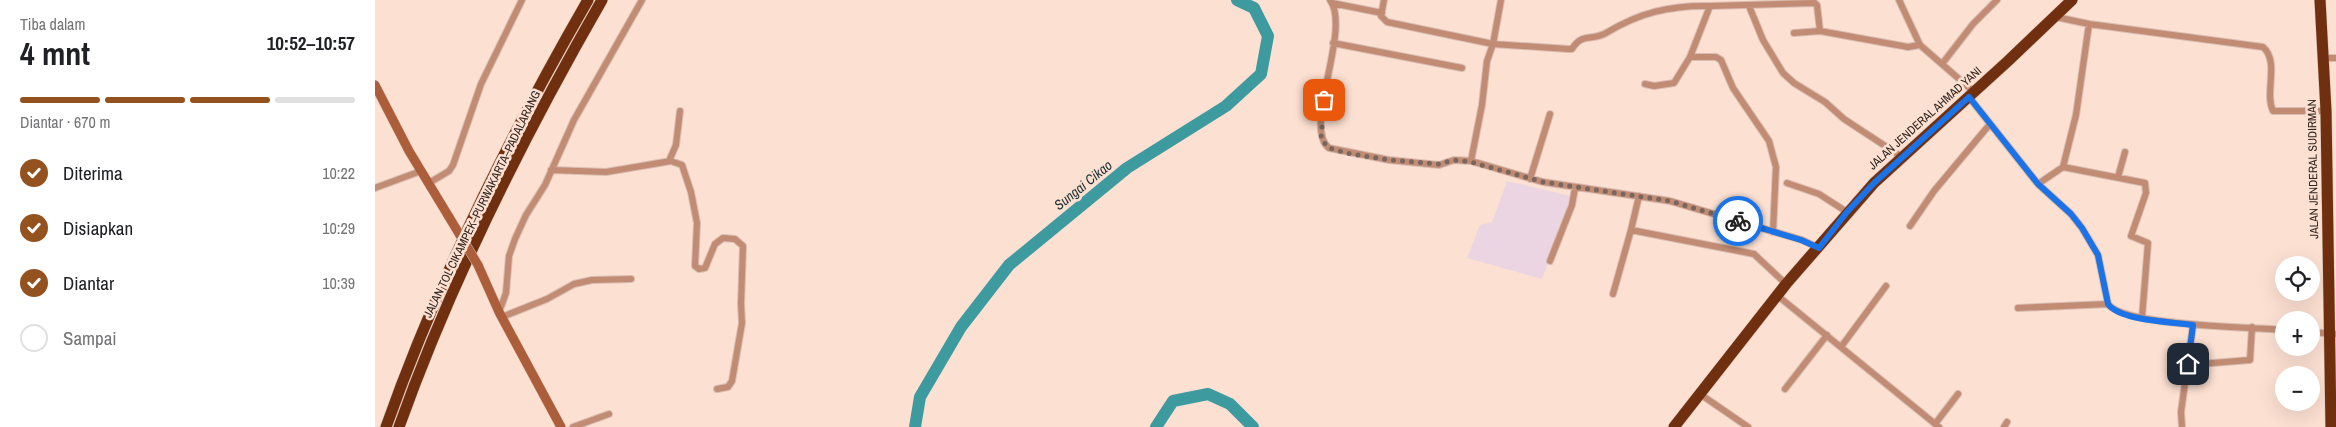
<!DOCTYPE html>
<html lang="id">
<meta charset="utf-8">
<style>
body{margin:0;font-family:"Archivo Narrow",sans-serif;background:#f2f2f2;color:#202124;height:100vh;display:flex;flex-direction:column;font-size:19px;white-space:nowrap}
*{box-sizing:border-box;margin:0}
p{font-size:16px;color:#757577}
.icon{flex:none;width:28px;height:28px;fill:none;stroke:currentColor;stroke-width:2;stroke-linecap:round;stroke-linejoin:round}
.map{position:relative;flex:1;overflow:hidden}
.panel{display:flex;flex-direction:column;background:#fff;width:375px}
.panel>*{flex:none}
.buttons{position:absolute;left:1900px;top:256px;display:grid;gap:10px}
.buttons a{display:grid;place-items:center;width:45px;height:45px;border-radius:50%;background:#fff;box-shadow:0 5px 20px #0002;font-size:25px}
.pin{position:absolute;display:grid;place-items:center;width:42px;height:42px;color:#fff;margin:-21px;border-radius:10px;box-shadow:0 2px 8px #0006}
.courier{position:absolute;display:grid;place-items:center;width:50px;height:50px;margin:-25px;border:4px solid #1a73e8;border-radius:50%;background:#fff;color:#222;box-shadow:0 1px 6px #0007}
.summary em{font-style:normal;font-weight:700}
.summary div{display:flex;flex-direction:column-reverse}
.summary{display:flex;align-items:center;justify-content:space-between;height:85px;padding:0 20px}
h1{font-size:32px;font-weight:700;line-height:38px}
.bar{display:grid;grid-template-columns:repeat(4,1fr);gap:8px 5px;align-content:center;height:60px;padding:0 20px}
.bar i{height:6px;border-radius:4px;background:#e0e0e0}
.bar .selected{background:#94521f}
.bar p{grid-column:span 4}
ol{padding:0 20px;list-style:none}
li{display:flex;align-items:center;gap:15px;height:55px}
li p{margin-inline-start:auto}
li .icon{padding:5px;border-radius:50%;background:#94521f;color:#fff;stroke-width:4}
li:last-child{color:#757577}
li i{width:28px;height:28px;border:2px solid #e0e0e0;border-radius:50%}
main{display:flex;flex:1;min-height:0}
.map>svg:first-child{display:block}
</style>
<main>
<section class="panel">
<div class="summary"><div><h1>4 mnt</h1><p>Tiba dalam</p></div><em>10:52–10:57</em></div>
<div class="bar"><i class="selected"></i><i class="selected"></i><i class="selected"></i><i></i><p>Diantar · 670 m</p></div>
<ol>
<li><svg class="icon" aria-label="check" viewBox="0 0 24 24"><path d="M5 12l5 5 9-10"/></svg>Diterima<p>10:22</p></li>
<li><svg class="icon" aria-label="check" viewBox="0 0 24 24"><path d="M5 12l5 5 9-10"/></svg>Disiapkan<p>10:29</p></li>
<li><svg class="icon" aria-label="check" viewBox="0 0 24 24"><path d="M5 12l5 5 9-10"/></svg>Diantar<p>10:39</p></li>
<li><i></i>Sampai</li>
</ol>
</section>
<div class="map">
<svg width="1961" height="427" viewBox="0 0 1961 427">
<rect width="100%" height="100%" fill="#fce0d2"/>
<path fill="#ecd5e2" d="M1132,181L1199,197L1167,279L1092,258L1105,225L1117,222Z"/>
<g fill="none" stroke-linecap="round" stroke-linejoin="round">
<path stroke="#3d9a9f" stroke-width="12" d="M540,427L545,397L586,327L634,265L752,168L851,106L886,74L893,36L879,8L862,0
M781,427L798,401L833,394L855,404L878,427"/>
<defs>
<path id="street" d="M955,0C977,30 927,128 954,148L1014,160L1064,165L1079,160L1096,161L1168,182L1295,201L1427,240L1444,248
M1009,0L1006,16L1012,22L1118,44L1193,49H1197C1207,32 1218,41 1231,33C1264,13 1295,5 1335,6
M1524,0L1545,45L1599,92
M957,3L1007,13
M1374,6L1388,40L1408,73L1419,83L1450,102L1469,119L1527,157
M1681,17L1714,24L1888,47C1905,62 1889,92 1898,111H1951
M1419,33L1445,31
M958,43L1087,68
M1315,57H1341L1346,60L1358,88L1394,141L1401,167L1398,232
M1948,58H1961
M1567,64L1598,24L1622,0
M1270,84L1279,86L1299,83L1315,57L1335,6L1440,3L1442,5L1445,31L1533,47L1545,45
M1594,97L1663,184L1696,214L1707,228L1723,255L1733,304C1749,326 1877,327 1909,330
M294,161L301,145L305,111
M1096,161L1107,105L1112,61L1118,44L1126,0
M1688,167L1701,115L1714,24
M176,170L231,172L296,161L307,165L316,192L322,223L320,266L324,269L330,268L340,244L348,238L360,239L368,246L366,304L367,323L357,381L353,387L342,389
M1743,177L1750,152
M1155,179L1175,114
M54,183L74,171L78,165L106,84L147,0
M1412,183L1444,194L1472,212
M1663,184L1688,167L1770,183L1771,193L1756,236L1773,243L1767,318
M0,188L46,171
M1264,196L1256,230L1379,254L1411,284
M1535,226L1559,191L1615,124
M1175,261L1197,205L1200,188
M1238,294L1256,230
M1403,296L1564,427
M1643,308L1733,304
M124,312L131,293L134,256L140,239L151,215L170,185L199,120L267,0
M127,317L172,299L199,284L217,280L256,279
M1936,332L1961,334
M1466,347L1511,286
M1813,365L1875,360L1877,327
M1410,389L1452,335
M1325,394L1373,427
M1560,424L1583,394
M198,427L234,414
M1629,427L1632,422
M1807,427L1806,412L1818,325"/>
<path id="secondary" d="M0,85L34,151L74,217
M103,265L124,312L186,427"/>
<path id="highway" d="M1945,0L1951,111L1956,427
M11,427C63,280 135,135 213,0
M24,427C76,281 150,134 227,0
M1299,427L1411,284L1499,183L1633,61L1697,0"/>
</defs>
<use href="#street" stroke="#d8beb2" stroke-width="8"/>
<use href="#secondary" stroke="#d8beb2" stroke-width="10"/>
<use href="#highway" stroke="#d8beb2" stroke-width="12"/>
<use href="#street" stroke="#c28b74" stroke-width="6"/>
<use href="#secondary" stroke="#ac5d39" stroke-width="9"/>
<use href="#highway" stroke="#70300f" stroke-width="11"/>
<defs>
<path id="secondary-bridge" d="M74,217L103,265"/>
</defs>
<use href="#secondary-bridge" stroke="#d8beb2" stroke-width="10" stroke-linecap="butt"/>
<use href="#secondary-bridge" stroke="#ac5d39" stroke-width="9"/>
</g>
<g fill="none" stroke-linecap="round" stroke-linejoin="round">
<path stroke="#79665d" stroke-width="5" stroke-dasharray="0 9" d="M949,100L946,139L954,148L971,153L1014,160L1064,164L1078,160L1096,162L1168,182L1295,201L1363,221"/>
<path stroke="#1a73e8" stroke-width="6" d="M1363,221L1426,240L1444,248L1472,212L1499,183L1594,97L1663,184L1696,214L1707,228L1723,255L1733,304C1745,321 1798,322 1818,325L1813,364"/>
</g>
<g text-anchor="middle" stroke-width="5" stroke-linejoin="round" paint-order="stroke">
<g font-size="12" fill="#32251e" stroke="#fce0d2">
<text transform="translate(1550 118) rotate(-42)" y="4">JALAN JENDERAL AHMAD YANI</text>
<text transform="translate(1938 169) rotate(-91)" y="4">JALAN JENDERAL SUDIRMAN</text>
<text transform="translate(107 204) rotate(-64)" y="4">JALAN TOL CIKAMPEK–PURWAKARTA–PADALARANG</text>
</g>
<g font-size="14" font-style="italic" fill="#1c3133" stroke="#fce0d2">
<text transform="translate(708 185) rotate(-39)" y="5">Sungai Cikao</text>
</g>
</g>
</svg>
<div class="buttons">
<a><svg class="icon" aria-label="locate" viewBox="0 0 24 24"><circle cx="12" cy="12" r="6"/><path d="M12 2v4M12 18v4M2 12h4M18 12h4"/></svg></a>
<a>+</a>
<a>−</a>
</div>
<div class="pin" style="left:949px;top:100px;background:#ea580c"><svg class="icon" aria-label="bag" viewBox="0 0 24 24"><path d="M5 8h14l-1 12H6zM9 8a3 3 0 0 1 6 0"/></svg></div>
<div class="pin" style="left:1813px;top:364px;background:#1f2937"><svg class="icon" aria-label="home" viewBox="0 0 24 24"><path d="M3 11l9-7 9 7M6 9v11h12V9"/></svg></div>
<div class="courier" style="left:1363px;top:221px"><svg class="icon" aria-label="bike" viewBox="0 0 24 24"><circle cx="6" cy="16" r="4"/><circle cx="18" cy="16" r="4"/><path d="M6 16l4-8h5l3 8M10 8l3 8H6M13 5h3"/></svg></div>
</div>
</main>
